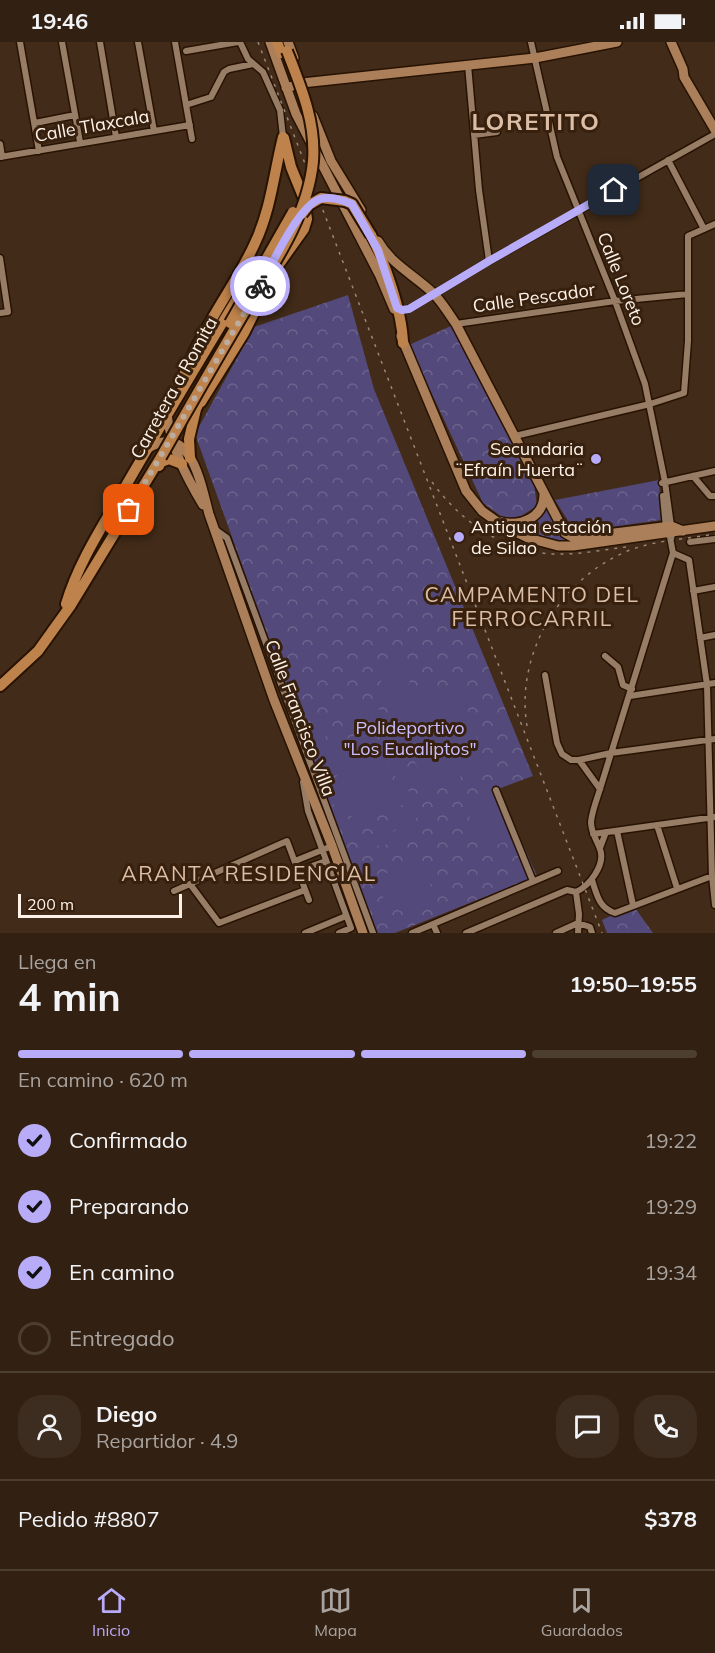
<!DOCTYPE html>
<html lang="es">
<meta charset="utf-8">
<style>
body{margin:0;font-family:Mulish,sans-serif;background:#3d2d20;color:#f1f3f6;height:100vh;display:flex;flex-direction:column;font-size:22px;white-space:nowrap}
*{box-sizing:border-box;margin:0}
p{font-size:20px;color:#a8a39f}
.icon{flex:none;width:33px;height:33px;fill:none;stroke:currentColor;stroke-width:2;stroke-linecap:round;stroke-linejoin:round}
.map{position:relative;height:891px;overflow:hidden}
.drawer{display:flex;flex-direction:column;background:#322012;flex:1}
.drawer>*{flex:none}
.scale{position:absolute;left:18px;bottom:15px;width:164px;box-sizing:border-box;padding-left:6px;border:3px solid #fef2e8;border-top:0;font-size:16px;line-height:21px;white-space:nowrap;color:#fef2e8;-webkit-text-stroke:4px #37210e;paint-order:stroke}
.pin{position:absolute;display:grid;place-items:center;width:51px;height:51px;color:#fff;margin:-26px;border-radius:12px;box-shadow:0 3px 9px #0006}
.courier{position:absolute;display:grid;place-items:center;width:60px;height:60px;margin:-30px;border:4px solid #b8abf7;border-radius:50%;background:#fff;color:#222;box-shadow:0 2px 8px #0007}
.headline em{font-style:normal;font-weight:700}
.headline div{display:flex;flex-direction:column-reverse}
.headline{display:flex;align-items:center;justify-content:space-between;height:102px;padding:0 18px}
h1{font-size:39px;font-weight:700;line-height:45px}
.bar{display:grid;grid-template-columns:repeat(4,1fr);gap:9px 6px;align-content:center;height:72px;padding:0 18px}
.bar i{height:8px;border-radius:4px;background:#4d3e32}
.bar .active{background:#b8abf7}
.bar p{grid-column:span 4}
.line{display:flex;align-items:center;gap:15px;padding:0 18px;border-top:2px solid #4d3e32}
.line div{flex:1}
.round{display:grid;place-items:center;flex:none;width:63px;height:63px;border-radius:24px;background:#3d2d20}
ol{padding:0 18px;list-style:none}
li{display:flex;align-items:center;gap:18px;height:66px}
li p{margin-inline-start:auto}
li .icon{padding:6px;border-radius:50%;background:#b8abf7;color:#111;stroke-width:4}
li:last-child{color:#a8a39f}
li i{width:33px;height:33px;border:3px solid #4d3e32;border-radius:50%}
.status{display:flex;justify-content:space-between;align-items:center;height:42px;padding:0 30px;background:#322012;direction:ltr}
.status svg{height:16px;fill:currentColor}
.tab-bar{display:flex;justify-content:space-around;align-items:center;height:84px;border-top:2px solid #4d3e32;background:#322012;font-size:16px;color:#a8a39f}
.tab-bar a{display:grid;justify-items:center;gap:3px}
.tab-bar .active{color:#b8abf7}
.map>svg:first-child{display:block}
</style>
<div class="status"><b>19:46</b><svg viewBox="0 0 49 12"><path d="M0 12V9h3v3zM5 12V6h3v6zM10 12V3h3v9zM15 12V0h3v12zM26 1h20v11H26zM47 4h2v5h-2z"/></svg></div>
<div class="map">
<svg width="715" height="891" viewBox="0 0 715 891">
<defs>
<pattern id="park-crowns" width="20" height="18" patternUnits="userSpaceOnUse" patternTransform="scale(1.5)"><rect width="20" height="18" fill="#53497a"/><path d="M2 6a3 3 0 1 1 6 0M12 15a3 3 0 1 1 6 0" fill="none" stroke="#6d648d"/></pattern>
</defs>
<rect width="100%" height="100%" fill="#422b18"/>
<path fill="url(#park-crowns)" d="M348,253L374,347L533,734L498,747L537,834L395,891H374L195,392L254,285Z
M451,284L534,442L537,464L521,474L505,477L483,461L409,303Z
M659,438L661,478L575,490L555,458Z
M548,462L567,500L544,498L519,487L537,480Z
M633,863L653,891H607L602,878Z"/>
<path fill="#53497a" fill-rule="evenodd" d="M391,613L416,622L402,661L376,653Z
M444,647L462,650L486,724L426,749L396,669L431,649Z
M359,663L373,669L379,667L418,775L412,778C407,805 367,812 349,793C338,783 335,765 330,752C325,738 318,723 315,708C311,679 332,663 359,663ZM350,672L365,674L378,687L405,761C405,773 403,783 393,790C380,800 361,795 351,782C347,776 345,767 343,760C337,743 330,725 324,707C324,689 332,676 350,672Z
M374,687L402,763L354,781L326,704Z
M495,753L512,797L484,808L465,765Z
M415,822L417,824L422,822L431,845L434,843L435,850L428,853L429,858L399,869L395,861L386,863L377,838L384,835V832Z"/>
<g fill="none" stroke-linecap="round" stroke-linejoin="round">
<defs>
<path id="street" d="M20,0L39,109
M62,0L80,100
M100,0L116,95
M138,0L154,89
M175,0L192,97
M240,0L248,17L263,30L280,68L283,95
M531,0L557,115L615,259L645,342L665,440L672,491L671,497
M186,9L238,0
M468,23L479,148L489,219
M186,63L211,55L224,30L229,27L253,22
M35,81L75,73
M474,93L497,90
M0,102L2,115
M0,115L190,83
M668,118L704,187
M0,216L8,270L0,271
M397,266L402,268L409,267L489,219L715,92
M456,282L615,259L688,252
M515,394L650,362L684,351L688,299V194L715,182
M693,434L710,454H715
M662,441L715,429
M663,454L666,486
M216,488L227,496L373,891
M690,500L715,497
M673,511L689,518L707,643L712,834L715,863
M693,549L715,545
M700,596L715,593
M605,614L618,625L623,643L632,647
M545,633L557,701L562,712L571,718H579L611,711L715,697
M630,654L715,641
M579,718L600,747
M303,740L308,769L351,886L339,891
M496,748L533,839
M657,783L677,846
M617,789L633,863
M593,792L715,775
M600,806L606,790
M295,819L332,804
M298,829L326,819
M592,838C597,853 599,866 615,871L712,834
M190,842L219,881L305,848
M174,849L287,799L309,858
M576,850C589,844 606,823 600,807C597,798 591,791 591,780C592,769 597,757 600,747L673,511L670,495
M576,850L579,872L578,891
M433,882L437,891
M305,891L346,874
M412,891L558,829
M466,891L567,848L576,850
M556,891L578,881L590,885L592,891"/>
<path id="secondary" d="M270,0L296,72L380,234L394,267
M288,0L294,16
M671,0L683,27L684,35L715,88
M286,46L302,41L535,16L617,0
M313,74L331,119L361,168
M378,199C391,222 414,233 433,251C442,260 449,272 456,282L565,491L574,496L671,484L683,489
M401,294L466,449L482,469L503,484L528,496L558,504H573L715,484
M167,372C170,404 187,436 203,463
M147,407C191,378 201,443 209,472L274,658L332,804L363,891
M501,480C522,485 544,475 544,452"/>
<path id="primary" d="M277,0L281,11
M371,193C385,221 402,269 403,301
M181,339C190,318 200,297 212,277C226,252 243,228 255,201C271,167 274,131 283,95
M201,360L244,291L277,225L304,187L307,177L304,157L291,125L284,96
M190,416L189,397L196,367L203,353
M159,424L161,420L169,417L182,422
M66,562C79,518 106,479 128,440C164,378 201,316 238,255L248,242
M0,644L38,609L71,563L161,415"/>
</defs>
<use href="#street" stroke="#281302" stroke-width="9"/>
<use href="#secondary" stroke="#281302" stroke-width="12"/>
<use href="#primary" stroke="#281302" stroke-width="14"/>
<use href="#street" stroke="#977c66" stroke-width="6"/>
<use href="#secondary" stroke="#aa7f59" stroke-width="9"/>
<use href="#primary" stroke="#be834c" stroke-width="10"/>
<path stroke="#998779" stroke-width="1.5" stroke-dasharray="3 6" stroke-linecap="butt" d="M258,0L602,891
M432,440C461,480 503,509 552,512C577,513 602,508 626,505
M527,684C515,611 561,535 630,508C657,498 687,497 715,492"/>
<defs>
<path id="primary-bridge" d="M302,172L309,163L321,156L345,159L352,162L371,193
M230,281L293,170
M161,415C187,369 214,322 241,276C269,229 308,176 313,119C316,80 301,45 287,9"/>
</defs>
<use href="#primary-bridge" stroke="#281302" stroke-width="14" stroke-linecap="butt"/>
<use href="#primary-bridge" stroke="#be834c" stroke-width="10"/>
</g>
<g fill="none" stroke-linecap="round" stroke-linejoin="round">
<path stroke="#bcac9f" stroke-width="6" stroke-dasharray="0 10.8" d="M129,468L260,244"/>
<path stroke="#b8abf7" stroke-width="8" d="M260,244C272,223 298,164 320,157C329,154 343,158 352,162L378,208L397,266L402,268L409,267L489,219L614,148"/>
</g>
<g fill="#b8abf7" stroke="#37210e" stroke-width="2">
<circle cx="596" cy="417" r="6"/>
<circle cx="459" cy="495" r="6"/>
</g>
<g text-anchor="middle" stroke-width="6" stroke-linejoin="round" paint-order="stroke">
<g font-size="18" fill="#fef2e8" stroke="#37210e">
<text transform="translate(92 84) rotate(-10)" y="6">Calle Tlaxcala</text>
<text transform="translate(621 237) rotate(68)" y="6">Calle Loreto</text>
<text transform="translate(534 256) rotate(-8)" y="6">Calle Pescador</text>
<text transform="translate(174 346) rotate(-61)" y="6">Carretera a Romita</text>
<text transform="translate(300 676) rotate(69)" y="6">Calle Francisco Villa</text>
</g>
<g font-size="18" fill="#fef2e8" stroke="#37210e" text-anchor="end">
<text x="584" y="413">Secundaria<tspan x="584" dy="21">¨Efraín Huerta¨</tspan></text>
<text x="471" y="491" text-anchor="start">Antigua estación<tspan x="471" dy="21">de Silao</tspan></text>
</g>
<g font-size="18" fill="#c9befe" stroke="#37210e">
<text x="410" y="692">Polideportivo<tspan x="410" dy="21">"Los Eucaliptos"</tspan></text>
</g>
<g font-size="21" letter-spacing="1.5" fill="#dcbea7" stroke="#37210e">
<text x="532" y="560">CAMPAMENTO DEL<tspan x="532" dy="24">FERROCARRIL</tspan></text>
<text x="249" y="839">ARANTA RESIDENCIAL</text>
</g>
<g font-size="24" font-weight="bold" letter-spacing="1.5" fill="#dcbea7" stroke="#37210e">
<text x="536" y="88">LORETITO</text>
</g>
</g>
</svg>
<div class="scale">200 m</div>
<div class="pin" style="left:129px;top:468px;background:#ea580c"><svg class="icon" aria-label="bag" viewBox="0 0 24 24"><path d="M5 8h14l-1 12H6zM9 8a3 3 0 0 1 6 0"/></svg></div>
<div class="pin" style="left:614px;top:148px;background:#1f2937"><svg class="icon" aria-label="home" viewBox="0 0 24 24"><path d="M3 11l9-7 9 7M6 9v11h12V9"/></svg></div>
<div class="courier" style="left:260px;top:244px"><svg class="icon" aria-label="bike" viewBox="0 0 24 24"><circle cx="6" cy="16" r="4"/><circle cx="18" cy="16" r="4"/><path d="M6 16l4-8h5l3 8M10 8l3 8H6M13 5h3"/></svg></div>
</div>
<section class="drawer">
<div class="headline"><div><h1>4 min</h1><p>Llega en</p></div><em>19:50–19:55</em></div>
<div class="bar"><i class="active"></i><i class="active"></i><i class="active"></i><i></i><p>En camino · 620 m</p></div>
<ol>
<li><svg class="icon" aria-label="check" viewBox="0 0 24 24"><path d="M5 12l5 5 9-10"/></svg>Confirmado<p>19:22</p></li>
<li><svg class="icon" aria-label="check" viewBox="0 0 24 24"><path d="M5 12l5 5 9-10"/></svg>Preparando<p>19:29</p></li>
<li><svg class="icon" aria-label="check" viewBox="0 0 24 24"><path d="M5 12l5 5 9-10"/></svg>En camino<p>19:34</p></li>
<li><i></i>Entregado</li>
</ol>
<div class="line" style="height:108px"><a class="round"><svg class="icon" aria-label="person" viewBox="0 0 24 24"><circle cx="12" cy="8" r="4"/><path d="M4 21q1-7 8-7t8 7"/></svg></a><div><b>Diego</b><p>Repartidor · 4.9</p></div><a class="round"><svg class="icon" aria-label="chat" viewBox="0 0 24 24"><path d="M4 5h16v11H9l-5 4z"/></svg></a><a class="round"><svg class="icon" aria-label="phone" viewBox="0 0 24 24"><path d="M5 4h4l2 5-3 2q2 4 5 5l2-3 5 2v4C11 20 4 13 5 4z"/></svg></a></div>
<div class="line" style="height:78px"><div>Pedido #8807</div><b>$378</b></div>
</section>
<nav class="tab-bar">
<a class="active"><svg class="icon" aria-label="home" viewBox="0 0 24 24"><path d="M3 11l9-7 9 7M6 9v11h12V9"/></svg>Inicio</a>
<a><svg class="icon" aria-label="map" viewBox="0 0 24 24"><path d="M3 6l6-2 6 2 6-2v14l-6 2-6-2-6 2zM9 4v14M15 6v14"/></svg>Mapa</a>
<a><svg class="icon" aria-label="saved" viewBox="0 0 24 24"><path d="M7 4h10v16l-5-4-5 4z"/></svg>Guardados</a>
</nav>
